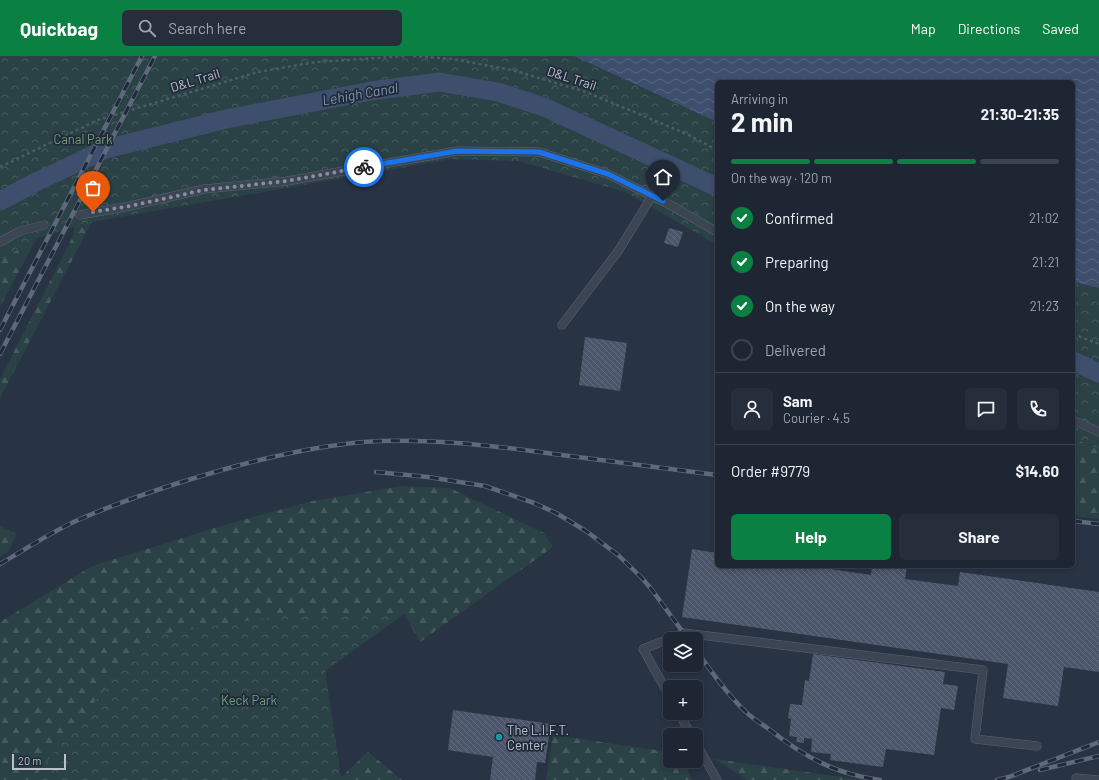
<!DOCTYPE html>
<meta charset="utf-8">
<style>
body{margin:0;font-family:Barlow,sans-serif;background:#262e3b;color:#f1f3f6;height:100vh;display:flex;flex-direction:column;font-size:15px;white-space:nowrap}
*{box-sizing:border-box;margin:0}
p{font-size:13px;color:#a1a5ac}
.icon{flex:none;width:22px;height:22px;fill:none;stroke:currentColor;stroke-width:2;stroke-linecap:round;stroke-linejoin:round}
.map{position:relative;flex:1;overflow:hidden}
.drawer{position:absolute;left:715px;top:24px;width:360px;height:488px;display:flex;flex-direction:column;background:#1e2633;border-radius:6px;box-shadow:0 2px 6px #0003,0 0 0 1px #3c434e}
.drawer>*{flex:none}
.buttons{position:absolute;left:663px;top:576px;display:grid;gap:8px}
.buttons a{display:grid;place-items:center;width:40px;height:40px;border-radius:6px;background:#1e2633;box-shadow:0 2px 6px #0003,0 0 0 1px #3c434e;font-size:20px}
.scale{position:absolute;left:12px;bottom:10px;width:54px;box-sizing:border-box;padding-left:4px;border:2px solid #bac0cd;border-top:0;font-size:11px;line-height:14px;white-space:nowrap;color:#bac0cd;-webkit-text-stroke:3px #212a39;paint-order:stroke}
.pin{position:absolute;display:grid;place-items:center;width:34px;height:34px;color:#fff;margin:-41px -17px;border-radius:50% 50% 50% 0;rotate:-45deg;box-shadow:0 0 4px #0007}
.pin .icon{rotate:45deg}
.courier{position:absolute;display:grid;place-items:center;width:40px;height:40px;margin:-20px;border:3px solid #1a73e8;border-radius:50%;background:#fff;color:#222;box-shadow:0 1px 5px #0007}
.overview em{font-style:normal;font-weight:700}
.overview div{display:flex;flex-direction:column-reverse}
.overview{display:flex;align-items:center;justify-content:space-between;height:68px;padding:0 16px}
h1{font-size:26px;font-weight:700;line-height:30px}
.bar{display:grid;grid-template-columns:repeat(4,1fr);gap:6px 4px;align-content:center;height:48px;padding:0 16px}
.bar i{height:5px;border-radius:3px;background:#3c434e}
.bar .on{background:#0b8043}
.bar p{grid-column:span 4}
.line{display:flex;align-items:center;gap:10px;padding:0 16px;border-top:1px solid #3c434e}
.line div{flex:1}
.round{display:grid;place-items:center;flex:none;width:42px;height:42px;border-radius:6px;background:#262e3b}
ol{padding:0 16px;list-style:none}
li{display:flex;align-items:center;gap:12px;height:44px}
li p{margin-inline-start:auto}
li .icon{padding:4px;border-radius:50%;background:#0b8043;color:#fff;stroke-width:4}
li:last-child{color:#a1a5ac}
li i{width:22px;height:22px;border:2px solid #3c434e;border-radius:50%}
.action{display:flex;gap:8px;margin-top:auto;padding:8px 16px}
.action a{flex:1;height:46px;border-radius:6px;background:#0b8043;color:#fff;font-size:16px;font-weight:700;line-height:46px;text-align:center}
.action a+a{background:#262e3b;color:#f1f3f6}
header{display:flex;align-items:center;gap:24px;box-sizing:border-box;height:56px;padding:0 20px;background:#0b8043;color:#fff}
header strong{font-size:19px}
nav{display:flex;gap:22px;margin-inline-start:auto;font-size:14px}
.search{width:280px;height:36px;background:#262e3b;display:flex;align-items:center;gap:10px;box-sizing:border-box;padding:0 14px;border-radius:6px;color:#a1a5ac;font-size:15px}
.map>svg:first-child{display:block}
</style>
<header>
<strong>Quickbag</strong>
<div class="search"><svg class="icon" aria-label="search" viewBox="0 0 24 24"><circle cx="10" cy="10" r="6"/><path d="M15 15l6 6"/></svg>Search here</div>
<nav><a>Map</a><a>Directions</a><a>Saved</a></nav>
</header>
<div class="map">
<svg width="1099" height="724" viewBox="0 0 1099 724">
<defs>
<pattern id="forest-firs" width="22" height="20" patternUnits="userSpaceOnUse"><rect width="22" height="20" fill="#2a4145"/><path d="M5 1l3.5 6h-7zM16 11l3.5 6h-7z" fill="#475b5f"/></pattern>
<pattern id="park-crowns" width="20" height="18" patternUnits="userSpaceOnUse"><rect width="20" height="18" fill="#2a4145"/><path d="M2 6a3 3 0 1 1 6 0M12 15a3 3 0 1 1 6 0" fill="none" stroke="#475b5f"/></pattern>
<pattern id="water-waves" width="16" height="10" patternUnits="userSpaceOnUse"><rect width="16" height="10" fill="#3e4f6d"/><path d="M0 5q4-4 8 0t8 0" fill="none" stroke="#586781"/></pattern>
<pattern id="building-back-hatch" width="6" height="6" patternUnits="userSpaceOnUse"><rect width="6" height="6" fill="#4c566a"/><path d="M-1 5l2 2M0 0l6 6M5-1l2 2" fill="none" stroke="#646c7e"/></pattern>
</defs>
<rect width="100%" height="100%" fill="#283344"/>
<path fill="url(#forest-firs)" d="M92,166L0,342V323L73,180L75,170Z
M37,182L0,251V204Z
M1073,382L1099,393V463L1073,460Z
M401,430L450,432L544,477L553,491L420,586L404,558L325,615L341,721L368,696L402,724H0V566L92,510L224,469L312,445Z
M0,470L17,478L8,496L0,501Z
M553,679L670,696V705H683L692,724H546Z
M715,703L863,724H747Z"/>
<path fill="url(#park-crowns)" d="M0,0H574L717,66V189L625,136L518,105L452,103L92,166L37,182L0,204Z
M1073,226L1099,232V393L1073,382Z
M404,558L325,615L341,724H32L147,580L286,559Z"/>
<path fill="url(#water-waves)" d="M574,0H1099V232L1073,226V26H717V66Z"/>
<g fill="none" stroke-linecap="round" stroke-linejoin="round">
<path stroke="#3e4f6d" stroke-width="19" d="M0,145L36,126L106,93L226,63L371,35L439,26L498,36L544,51L717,131
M1073,305L1099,317"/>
</g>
<path fill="url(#building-back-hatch)" d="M669,172L683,176L678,191L664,187Z
M585,281L627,287L620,335L579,329Z
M692,493L717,497V510H810L871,519L872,510H907L905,523L958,530L960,516L1099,536V616L1064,611L1058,650L1003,642L1008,608L682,561Z
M813,598L945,616L943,628L958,630L954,654L941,652L934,699L886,693L883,711L830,704L831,698L811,696L812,683L804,682V687L796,686L797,681L789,680L791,663L788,662L790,648L802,649L805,624L809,625Z
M453,654L551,668L545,707L537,706L535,724H490L493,701L448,694Z"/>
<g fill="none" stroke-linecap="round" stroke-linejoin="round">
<defs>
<path id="lane" d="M80,159L130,150L204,133L287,125L457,95L539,96L608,118L674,151L717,176
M0,186L20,175L44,169
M562,269L619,194L652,140
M1073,364L1099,376
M670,641L643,593L684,577L983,614L975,683L1037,690
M679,657L691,679
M696,687L717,724
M1076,722L1098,724"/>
</defs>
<use href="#lane" stroke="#5b6371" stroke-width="9"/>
<path stroke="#485e61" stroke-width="2.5" stroke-dasharray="3 3" stroke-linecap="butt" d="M413,0L452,3L512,14L586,36L687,78L717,94
M0,111L98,64L258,16L316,6L407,0
M1073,278L1099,288"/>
<use href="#lane" stroke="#3c4554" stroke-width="8"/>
<defs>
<path id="rail" d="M0,274L142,0
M0,298L155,0
M376,416L428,421L485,430L534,447L556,457L586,475L618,499L642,522L652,534L688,583
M1073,465L1099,468
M0,508C26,493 51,476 78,464C131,441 185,424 240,409C286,397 333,387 380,385C438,383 496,390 554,398C609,405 663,412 717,419
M696,594C711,615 727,638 746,656C753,663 762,668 770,674C805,701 835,718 880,724
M1040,714L1099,700
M997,724L1009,721L1099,686"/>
</defs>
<use href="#rail" stroke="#5e697b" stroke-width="4.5"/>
<use href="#rail" stroke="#212a39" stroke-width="3" stroke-dasharray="9" stroke-linecap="butt"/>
</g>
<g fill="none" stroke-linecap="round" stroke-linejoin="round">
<path stroke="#878f9d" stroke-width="4" stroke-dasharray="0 7.2" d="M93,156L130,150L204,134L287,125L364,111"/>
<path stroke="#1a73e8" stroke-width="5" d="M364,111L457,95L539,96L608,118L663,145"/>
</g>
<circle fill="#0f9aa8" stroke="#212a39" stroke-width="1.5" cx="499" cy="681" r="4"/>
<g text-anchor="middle" stroke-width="3.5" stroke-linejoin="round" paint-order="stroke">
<g font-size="13" fill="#bac0cd" stroke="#212a39">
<text transform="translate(572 22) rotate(18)" y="5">D&amp;L Trail</text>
<text transform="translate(195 24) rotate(-17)" y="5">D&amp;L Trail</text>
</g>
<g font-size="13" fill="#719e7d" stroke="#212a39">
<text x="83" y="88">Canal Park</text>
<text x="249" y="649">Keck Park</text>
</g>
<g font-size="13" fill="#bac0cd" stroke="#212a39" text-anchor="start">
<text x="507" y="679">The L.I.F.T.<tspan x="507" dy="15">Center</tspan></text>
</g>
<g font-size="14" font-style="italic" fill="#8195b4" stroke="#212a39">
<text transform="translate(360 38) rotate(-10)" y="5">Lehigh Canal</text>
</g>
</g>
</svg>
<div class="buttons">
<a><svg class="icon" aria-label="layers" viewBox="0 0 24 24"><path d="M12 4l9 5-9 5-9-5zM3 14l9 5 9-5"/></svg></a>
<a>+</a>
<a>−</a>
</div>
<div class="scale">20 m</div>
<div class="pin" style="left:93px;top:156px;background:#ea580c"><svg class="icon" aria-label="bag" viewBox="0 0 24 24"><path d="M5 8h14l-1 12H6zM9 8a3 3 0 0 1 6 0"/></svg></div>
<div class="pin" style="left:663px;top:145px;background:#1f2937"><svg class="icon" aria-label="home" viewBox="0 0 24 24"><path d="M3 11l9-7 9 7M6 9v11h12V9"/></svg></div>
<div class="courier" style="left:364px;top:111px"><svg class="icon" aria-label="bike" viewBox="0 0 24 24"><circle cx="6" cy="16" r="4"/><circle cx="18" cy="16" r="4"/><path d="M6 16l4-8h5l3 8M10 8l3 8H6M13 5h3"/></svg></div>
<section class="drawer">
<div class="overview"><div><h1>2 min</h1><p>Arriving in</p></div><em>21:30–21:35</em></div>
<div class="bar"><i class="on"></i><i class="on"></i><i class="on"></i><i></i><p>On the way · 120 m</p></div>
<ol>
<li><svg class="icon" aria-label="check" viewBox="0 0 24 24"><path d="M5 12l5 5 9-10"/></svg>Confirmed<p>21:02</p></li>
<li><svg class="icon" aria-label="check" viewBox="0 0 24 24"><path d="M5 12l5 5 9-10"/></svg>Preparing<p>21:21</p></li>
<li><svg class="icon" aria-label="check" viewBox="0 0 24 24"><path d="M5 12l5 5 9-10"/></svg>On the way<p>21:23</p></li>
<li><i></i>Delivered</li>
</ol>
<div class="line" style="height:72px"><a class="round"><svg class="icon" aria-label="person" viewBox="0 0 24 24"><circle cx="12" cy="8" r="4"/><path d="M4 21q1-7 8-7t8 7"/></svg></a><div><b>Sam</b><p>Courier · 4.5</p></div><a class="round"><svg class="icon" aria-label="chat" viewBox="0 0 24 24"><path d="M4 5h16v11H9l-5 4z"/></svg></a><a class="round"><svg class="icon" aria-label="phone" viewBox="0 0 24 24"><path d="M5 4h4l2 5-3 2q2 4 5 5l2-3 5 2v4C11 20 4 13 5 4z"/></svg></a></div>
<div class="line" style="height:52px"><div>Order #9779</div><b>$14.60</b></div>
<div class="action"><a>Help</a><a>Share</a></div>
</section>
</div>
